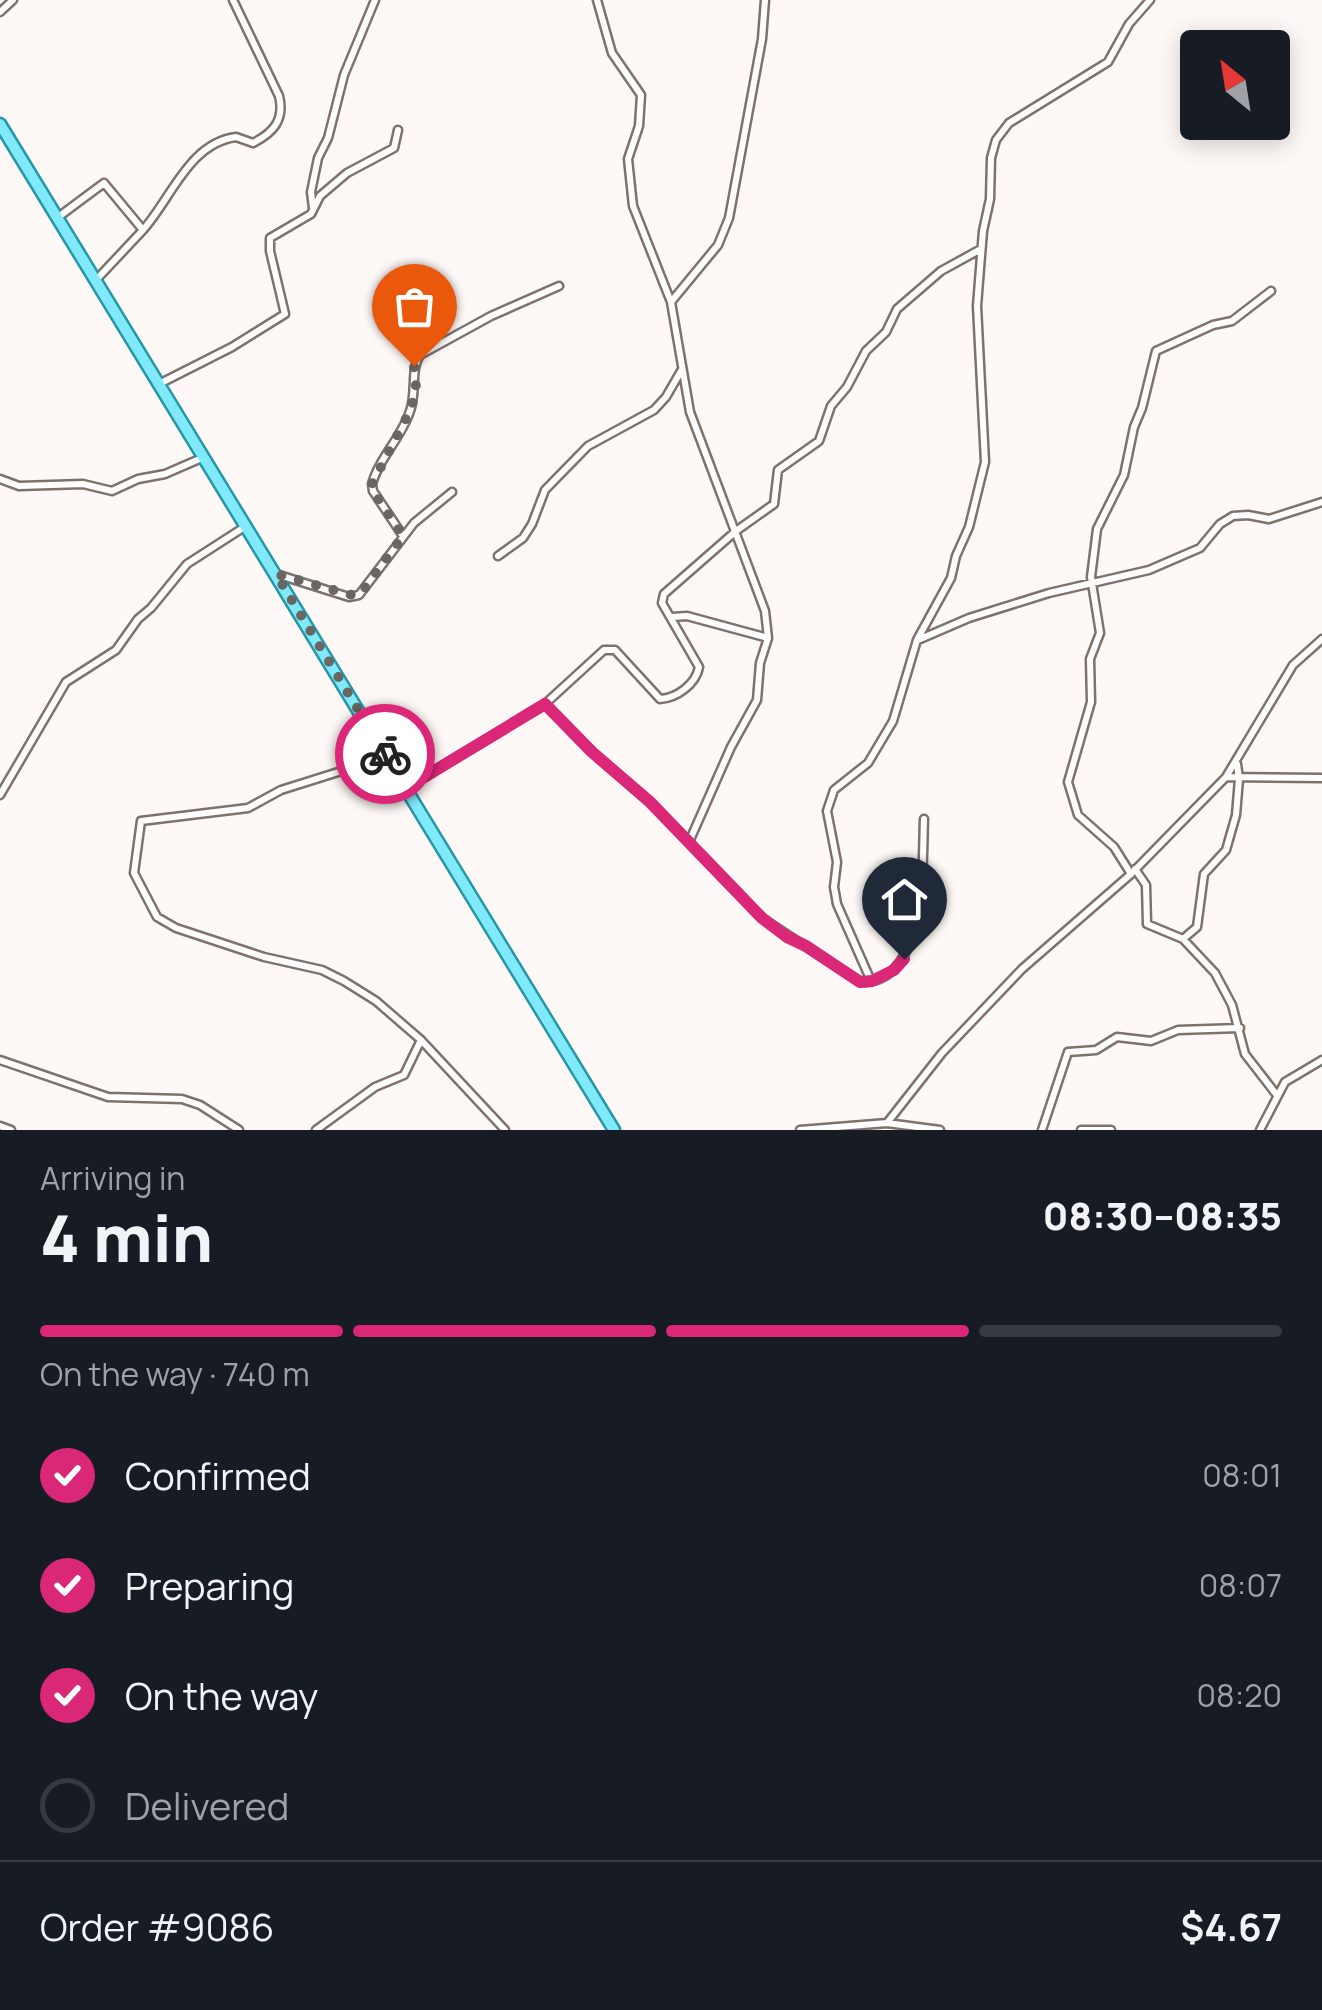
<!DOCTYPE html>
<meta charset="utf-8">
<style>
body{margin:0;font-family:Manrope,sans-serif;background:#242831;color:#f1f3f6;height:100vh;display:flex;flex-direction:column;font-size:38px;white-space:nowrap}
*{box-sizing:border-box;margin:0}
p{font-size:32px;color:#9ea1a6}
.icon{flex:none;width:55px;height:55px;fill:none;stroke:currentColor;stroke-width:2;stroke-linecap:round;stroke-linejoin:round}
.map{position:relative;height:1130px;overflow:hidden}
.panel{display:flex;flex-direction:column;background:#171b24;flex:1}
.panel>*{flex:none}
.needle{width:65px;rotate:330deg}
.tools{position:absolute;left:1180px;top:30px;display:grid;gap:20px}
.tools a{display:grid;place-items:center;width:110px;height:110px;border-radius:10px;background:#171b24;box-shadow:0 5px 25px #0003;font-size:50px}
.pin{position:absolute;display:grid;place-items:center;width:85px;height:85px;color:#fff;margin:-102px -42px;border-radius:50% 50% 50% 0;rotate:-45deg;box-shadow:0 0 10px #0007}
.pin .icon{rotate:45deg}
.courier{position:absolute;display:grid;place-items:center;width:100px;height:100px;margin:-50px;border:8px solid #db2777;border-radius:50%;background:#fff;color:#222;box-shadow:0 2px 12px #0007}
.headline em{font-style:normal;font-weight:800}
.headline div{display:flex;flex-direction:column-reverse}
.headline{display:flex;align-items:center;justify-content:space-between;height:170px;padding:0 40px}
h1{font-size:65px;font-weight:800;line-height:75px}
.bar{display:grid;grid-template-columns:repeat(4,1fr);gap:15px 10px;align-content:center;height:120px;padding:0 40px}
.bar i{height:12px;border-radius:8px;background:#363941}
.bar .current{background:#db2777}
.bar p{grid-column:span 4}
.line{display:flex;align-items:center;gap:25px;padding:0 40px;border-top:2px solid #363941}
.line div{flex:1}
ol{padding:0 40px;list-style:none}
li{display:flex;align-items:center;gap:30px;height:110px}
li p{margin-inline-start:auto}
li .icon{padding:10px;border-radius:50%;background:#db2777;color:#fff;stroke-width:4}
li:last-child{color:#9ea1a6}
li i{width:55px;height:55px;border:5px solid #363941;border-radius:50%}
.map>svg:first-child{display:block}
</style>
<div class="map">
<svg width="1322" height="1130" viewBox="0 0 1322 1130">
<rect width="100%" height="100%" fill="#fef9f6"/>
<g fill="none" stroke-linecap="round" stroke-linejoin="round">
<defs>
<path id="minor" d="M597,0L612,53L641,95L639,126L628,159L633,206L671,302L690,412L765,611L768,638L760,663L757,700L731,747L689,842
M0,12L13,0
M313,208L311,192L318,158L328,138L344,75L375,0
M57,218L104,183L143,230C171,199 189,143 236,137L253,143C273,133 285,120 279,96L233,0
M96,280L143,230
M671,302L718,245L729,218L762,39L765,0
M159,384L232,347L285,314L270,251V238L311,214L320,196L347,173L394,148L398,130
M0,479L19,486L83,484L112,491L138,479L165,474L204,457
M403,536L373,491L372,484C379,458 402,437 410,411C417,392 410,370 420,355L491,316L559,286
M498,556L523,538L532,524L545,490L588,446L654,410L666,397L681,371
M276,574L349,597L359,595L414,523L452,492
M672,617L687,616L768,638
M918,640L969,618L1049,593L1149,570L1200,548L1220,524L1233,516L1248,515L1269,519L1322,502
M545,704L592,752L650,802L762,918L860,982C928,984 922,865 924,819
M386,757L281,790L248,808L141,821L134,873L157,917L176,928L264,957L322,970L344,981L376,1001L421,1040L505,1130
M1226,777L1322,778
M406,788L545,704L604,650H615L660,699C677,698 696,684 699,667L662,603L664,594L736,531L774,504L778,470L819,441L831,406L847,387L866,351L886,332L897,309L941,271L981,249
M0,795L66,682L116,650L138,619L151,608L187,564L246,526
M1135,869L1146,885L1147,924L1183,939L1215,973L1232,1005L1245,1054L1276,1094
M1131,874L1114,847L1078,815L1068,782L1091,702L1090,659L1100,633L1091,577L1097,529L1124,475L1134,427L1142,408L1156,351L1213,325L1232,321L1271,291
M1183,939L1197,927L1204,874L1226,850L1236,815L1239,779L1237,764
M871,981L837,904L834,887L837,862L827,811L834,790L868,763L893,721L917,640L951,578L956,556L969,527L985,462L977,306L983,231L990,199L991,158L996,140L1009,123L1108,62L1129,24L1150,0
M0,1060L108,1097L182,1099L200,1105L239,1130
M887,1123L942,1053L1022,969L1131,874L1226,777L1293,665L1322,639
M0,1126L11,1130
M316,1130L375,1087L404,1075L421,1040
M800,1130L887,1123L940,1130
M1042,1130L1068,1052L1096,1050L1117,1037L1151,1041L1178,1030L1240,1028
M1081,1130H1111
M1260,1130L1285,1082L1322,1060"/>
<path id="primary" d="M0,124L614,1130"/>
</defs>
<use href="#minor" stroke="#7f726d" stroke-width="11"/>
<use href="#primary" stroke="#2597a7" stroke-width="15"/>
<use href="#minor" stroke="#fff" stroke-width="6"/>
<use href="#primary" stroke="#80eafa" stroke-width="10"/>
</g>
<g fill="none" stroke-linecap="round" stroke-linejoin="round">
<path stroke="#6a6664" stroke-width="10" stroke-dasharray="0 18" d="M385,754L276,574L355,596L362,592L403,536L373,491L372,484L411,409L416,387L414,366"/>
<path stroke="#db2777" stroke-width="12" d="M385,754L406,788L545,704L592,752L650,802L762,918L787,937L806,946L860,982L872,981L894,970L904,959"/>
</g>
</svg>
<div class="tools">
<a><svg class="needle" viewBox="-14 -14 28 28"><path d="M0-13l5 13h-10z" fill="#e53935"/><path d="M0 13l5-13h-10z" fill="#9ea1a6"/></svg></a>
</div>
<div class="pin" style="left:414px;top:366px;background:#ea580c"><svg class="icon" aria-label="bag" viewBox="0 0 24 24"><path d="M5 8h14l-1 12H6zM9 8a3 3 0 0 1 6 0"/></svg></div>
<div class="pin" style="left:904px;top:959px;background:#1f2937"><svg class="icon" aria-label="home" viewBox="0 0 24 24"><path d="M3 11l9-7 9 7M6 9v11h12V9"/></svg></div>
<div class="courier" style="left:385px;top:754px"><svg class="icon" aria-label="bike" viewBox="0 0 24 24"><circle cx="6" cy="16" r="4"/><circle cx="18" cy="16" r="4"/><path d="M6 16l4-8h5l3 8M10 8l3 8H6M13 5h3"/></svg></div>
</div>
<section class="panel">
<div class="headline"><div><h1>4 min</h1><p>Arriving in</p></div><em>08:30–08:35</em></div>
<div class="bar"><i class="current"></i><i class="current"></i><i class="current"></i><i></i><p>On the way · 740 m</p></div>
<ol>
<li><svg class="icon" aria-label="check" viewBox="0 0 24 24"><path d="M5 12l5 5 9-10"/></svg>Confirmed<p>08:01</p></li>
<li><svg class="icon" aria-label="check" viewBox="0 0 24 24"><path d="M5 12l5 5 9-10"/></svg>Preparing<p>08:07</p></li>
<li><svg class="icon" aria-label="check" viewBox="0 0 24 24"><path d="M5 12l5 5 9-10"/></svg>On the way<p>08:20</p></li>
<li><i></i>Delivered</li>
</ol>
<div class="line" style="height:130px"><div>Order #9086</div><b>$4.67</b></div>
</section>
